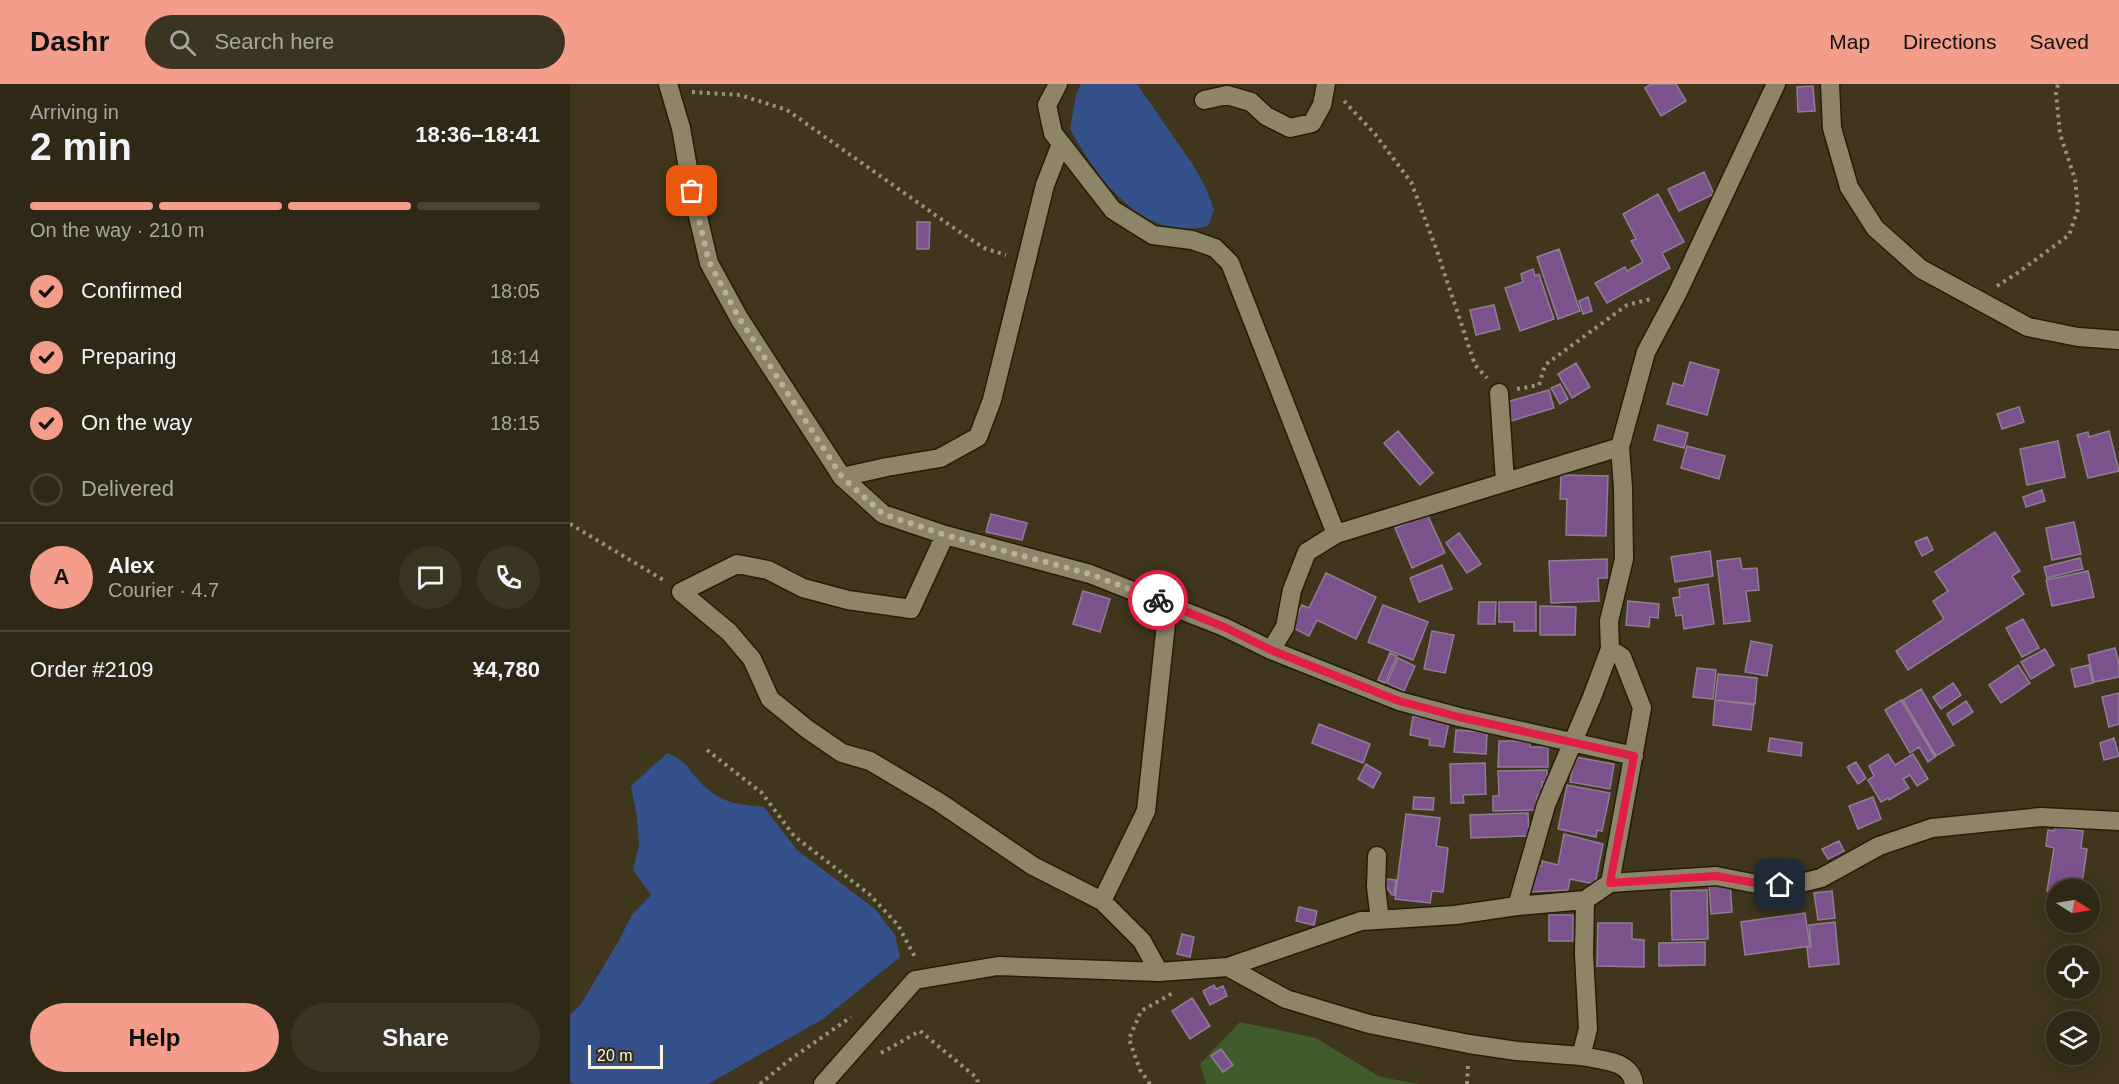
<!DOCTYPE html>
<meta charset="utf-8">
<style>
body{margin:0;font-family:Arial,sans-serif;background:#3b3423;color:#f1f3f6;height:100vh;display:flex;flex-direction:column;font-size:22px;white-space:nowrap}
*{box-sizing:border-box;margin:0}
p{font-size:20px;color:#a7a6a1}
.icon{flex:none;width:33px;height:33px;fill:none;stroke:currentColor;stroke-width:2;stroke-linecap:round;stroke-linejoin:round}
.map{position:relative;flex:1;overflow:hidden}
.drawer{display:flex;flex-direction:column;background:#2f2816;width:570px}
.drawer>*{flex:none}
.needle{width:39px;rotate:101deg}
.fabs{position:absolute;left:1476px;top:795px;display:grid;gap:12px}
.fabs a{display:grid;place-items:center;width:54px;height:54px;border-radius:50%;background:#2f2816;box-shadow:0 3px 15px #0003,0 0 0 2px #4a4435;font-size:30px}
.scale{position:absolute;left:18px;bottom:15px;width:75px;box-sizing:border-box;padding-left:6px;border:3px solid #f7f2e3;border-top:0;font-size:16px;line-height:21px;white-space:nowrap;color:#f7f2e3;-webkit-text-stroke:4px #342c13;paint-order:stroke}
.pin{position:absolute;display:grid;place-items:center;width:51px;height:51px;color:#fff;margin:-26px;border-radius:12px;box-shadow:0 3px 9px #0006}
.courier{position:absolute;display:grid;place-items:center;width:60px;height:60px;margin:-30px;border:4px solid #e11d48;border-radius:50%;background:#fff;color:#222;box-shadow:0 2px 8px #0007}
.headline em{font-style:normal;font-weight:600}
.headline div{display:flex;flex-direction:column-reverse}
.headline{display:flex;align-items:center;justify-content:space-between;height:102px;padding:0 30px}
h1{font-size:39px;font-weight:600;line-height:45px}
.bar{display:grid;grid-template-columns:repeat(4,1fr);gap:9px 6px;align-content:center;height:72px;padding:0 30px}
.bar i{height:8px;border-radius:4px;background:#4a4435}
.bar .active{background:#f49d8b}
.bar p{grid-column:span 4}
.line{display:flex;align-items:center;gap:15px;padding:0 30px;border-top:2px solid #4a4435}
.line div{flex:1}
.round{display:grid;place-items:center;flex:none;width:63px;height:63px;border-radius:32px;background:#3b3423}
ol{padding:0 30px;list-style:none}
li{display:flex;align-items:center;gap:18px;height:66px}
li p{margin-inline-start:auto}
li .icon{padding:6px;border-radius:50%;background:#f49d8b;color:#111;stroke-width:4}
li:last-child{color:#a7a6a1}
li i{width:33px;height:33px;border:3px solid #4a4435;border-radius:50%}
.primary-button{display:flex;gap:12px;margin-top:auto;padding:12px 30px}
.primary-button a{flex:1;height:69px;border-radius:36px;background:#f49d8b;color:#111;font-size:24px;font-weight:600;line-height:69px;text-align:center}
.primary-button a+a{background:#3b3423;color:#f1f3f6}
header{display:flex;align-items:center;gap:36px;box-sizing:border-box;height:84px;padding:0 30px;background:#f49d8b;color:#111}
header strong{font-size:28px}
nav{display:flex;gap:33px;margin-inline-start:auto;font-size:21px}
.search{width:420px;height:54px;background:#3b3423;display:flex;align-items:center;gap:15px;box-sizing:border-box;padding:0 21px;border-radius:33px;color:#a7a6a1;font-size:22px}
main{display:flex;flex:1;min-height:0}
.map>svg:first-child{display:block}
</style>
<header>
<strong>Dashr</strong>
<div class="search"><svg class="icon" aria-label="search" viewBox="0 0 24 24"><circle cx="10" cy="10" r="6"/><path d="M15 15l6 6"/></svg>Search here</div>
<nav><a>Map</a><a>Directions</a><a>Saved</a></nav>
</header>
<main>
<section class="drawer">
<div class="headline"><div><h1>2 min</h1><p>Arriving in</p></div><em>18:36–18:41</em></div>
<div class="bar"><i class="active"></i><i class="active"></i><i class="active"></i><i></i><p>On the way · 210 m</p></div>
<ol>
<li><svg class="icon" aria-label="check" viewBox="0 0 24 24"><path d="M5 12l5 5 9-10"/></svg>Confirmed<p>18:05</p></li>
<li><svg class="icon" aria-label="check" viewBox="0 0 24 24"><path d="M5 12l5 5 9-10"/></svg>Preparing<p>18:14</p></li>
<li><svg class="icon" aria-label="check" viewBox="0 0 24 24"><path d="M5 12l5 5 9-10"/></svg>On the way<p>18:15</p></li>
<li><i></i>Delivered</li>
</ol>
<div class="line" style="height:108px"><b class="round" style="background:#f49d8b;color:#111">A</b><div><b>Alex</b><p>Courier · 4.7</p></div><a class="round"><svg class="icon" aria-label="chat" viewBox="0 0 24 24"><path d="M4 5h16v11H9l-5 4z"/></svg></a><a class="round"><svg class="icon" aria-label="phone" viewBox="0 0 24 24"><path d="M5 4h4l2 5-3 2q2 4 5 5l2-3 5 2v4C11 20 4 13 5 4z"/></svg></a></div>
<div class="line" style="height:78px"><div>Order #2109</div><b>¥4,780</b></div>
<div class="primary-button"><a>Help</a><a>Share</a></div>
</section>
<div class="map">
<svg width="1549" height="1000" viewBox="0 0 1549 1000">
<rect width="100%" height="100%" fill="#3f361d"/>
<path fill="#415c2b" d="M670,938L746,954L810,993L850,1000H636L630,980Z"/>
<path fill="#35518b" d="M511,0H567L623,81L636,104L644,126L638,142C573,159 527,94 500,45L506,11Z
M97,669C118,678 115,682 129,697C148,718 167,721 194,723L227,766L305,825L325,851L330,873L253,935L138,1000H3L0,998V931L11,920L48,858L62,831L81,811L63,786L69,760L67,734L61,702Z"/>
<path fill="#7c528d" stroke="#8e7e96" stroke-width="1.5" d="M1081,0H1106L1116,17L1091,32L1075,4Z
M1243,2L1245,27L1228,28L1227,3Z
M1134,88L1144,110L1109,127L1098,105Z
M1088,110L1114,158L1092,169L1100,184L1037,219L1025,199L1055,183L1057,187L1073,178L1061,157L1066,155L1053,130Z
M347,138H360L359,165H347Z
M989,165L1010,227L988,235L967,173Z
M963,185L965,192L969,190L984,235L950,247L935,204L953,198L951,190Z
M1018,213L1022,227L1013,230L1009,217Z
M924,221L930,245L906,251L900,226Z
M1120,278L1149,286L1137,331L1097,320L1103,299L1113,302Z
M1006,279L1020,303L1002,314L988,290Z
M990,300L998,315L990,320L981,304Z
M979,306L984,324L941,337L936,318Z
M1449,323L1454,338L1432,345L1427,330Z
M1088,341L1118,349L1114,364L1084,356Z
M828,347L863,389L850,401L814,359Z
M1539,347L1549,387L1518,394L1507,351L1518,348L1519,353Z
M1488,357L1495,393L1457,401L1450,365Z
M1117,362L1155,372L1149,395L1111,384Z
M991,391L1038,392L1036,452L996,451L997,415H990Z
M1472,406L1475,417L1456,423L1453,413Z
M421,430L457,439L452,456L416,448Z
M857,430L875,469L842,484L825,444Z
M1504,438L1511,470L1482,476L1476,444Z
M1425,448L1450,487L1442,492L1454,510L1338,586L1326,567L1374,535L1363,517L1378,507L1365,488Z
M889,449L911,480L897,489L876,459Z
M1357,453L1363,466L1352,472L1345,458Z
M1140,467L1143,492L1105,498L1101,473Z
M1170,474L1172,485L1187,484L1189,506L1176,507L1180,537L1154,540L1147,477Z
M1510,474L1513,485L1477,494L1474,483Z
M1037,475V494H1028L1029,517L981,519L979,477Z
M872,481L882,505L849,518L840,494Z
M1518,487L1524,513L1482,522L1476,496Z
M756,489L806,513L786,555L747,536L739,552L721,543L732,521L739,524Z
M1138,500L1144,540L1114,545L1112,531L1106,532L1103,514L1110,513L1109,505Z
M513,507L540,515L530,548L503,540Z
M1058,517L1089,520L1088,534L1080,533L1079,543L1056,541Z
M909,518H926L925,540H908Z
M929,518H966V547H944V538H929Z
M813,521L858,538L843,576L798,558Z
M970,522L1006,523L1005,551H970Z
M1453,535L1469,564L1452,573L1436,544Z
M862,547L884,551L875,589L854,585Z
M1181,557L1202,561L1197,592L1175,588Z
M1545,564L1549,580V593L1524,598L1518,571Z
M1475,565L1484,581L1461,595L1451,578Z
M820,569L827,572L815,599L808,596Z
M828,574L845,582L834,607L817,599Z
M1448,581L1460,599L1431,619L1419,601Z
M1519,581L1523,599L1505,603L1501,585Z
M1127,584L1146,586L1143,615L1123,613Z
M1148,590L1187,594L1185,620L1145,616Z
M1383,599L1391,611L1371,625L1363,613Z
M1351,605L1384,661L1366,672L1333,616Z
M1549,609V640L1539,643L1532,613Z
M1145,616L1184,621L1181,646L1143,641Z
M1331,616L1365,673L1358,678L1349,663L1340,669L1315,626Z
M1396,617L1403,628L1383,641L1377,630Z
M843,632L879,638L874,663L859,661L860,655L840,651Z
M749,640L800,660L793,679L742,659Z
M886,646L917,648L916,670L884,668Z
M1200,654L1232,659L1231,672L1198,667Z
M1544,654L1549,672L1534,676L1530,659Z
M929,657H960V663H978V683H928Z
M1318,670L1325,681L1343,670L1358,695L1347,702L1340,691L1333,695L1339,704L1319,716L1318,714L1311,718L1298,696L1304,692L1299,682Z
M1005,673L1044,680L1040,705L1000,698Z
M1286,678L1296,694L1288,700L1277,683Z
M915,679L916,710L893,711L894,719H881L880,680Z
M796,680L811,689L803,704L788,695Z
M977,686V699L972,698L973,710L967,711V726L923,727V712H929L928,687Z
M997,701L1040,709L1032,747L1027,746L1026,753L988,745Z
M844,713L864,714L863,726L843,725Z
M1303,713L1311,735L1288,745L1279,722Z
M958,729L959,752L901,754L900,731Z
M836,730L870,734L866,762L878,764L873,808L862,807L860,819L825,815Z
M1485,743L1513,747L1511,764L1517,765L1511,806H1486V808L1477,807L1484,764L1476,762L1478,746L1484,747Z
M994,750L1033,760L1025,800L1000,795L998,806L959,808L964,782H972V777L988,781Z
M1269,757L1274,767L1258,775L1252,765Z
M816,795L826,796L824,811H822L814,800Z
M1160,798L1162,828L1141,830L1139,800Z
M1137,806L1138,855L1102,856L1101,807Z
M1262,807L1265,834L1248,836L1244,809Z
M729,823L747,827L744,841L726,837Z
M1235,829L1240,862L1175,871L1171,838Z
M979,831H1003V857H979Z
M1265,838L1269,880L1239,883L1237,863H1241L1239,841Z
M1028,839H1062V855L1074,856V883L1027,882Z
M612,850L624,853L620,873L607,870Z
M1135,858V881L1089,882V859Z
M644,901L646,905L653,902L657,912L640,921L633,907Z
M622,914L640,942L620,955L602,927Z
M651,965L663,981L653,988L641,972Z"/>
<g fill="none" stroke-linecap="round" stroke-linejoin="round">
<defs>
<path id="minor" d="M98,0L111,44L122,107L139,179L169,234L272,393L313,430L375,451
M488,0L477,21L483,49L543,126L583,151L622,156L645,164L660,179L766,450
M1260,0L1262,44L1279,103L1305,144L1351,185L1458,243L1508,253L1549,256
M634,16L657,11L681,18L696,32L720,44L742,39L752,21L756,0
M929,309L935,397
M272,393L317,383L370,374L408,353L422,316L475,101L491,60
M1040,565L1052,573L1072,624L1040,799
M701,566L715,543L722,506L737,468L766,450L1050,363
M807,772L806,803L810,836
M1015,816L1014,870L1018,945L1011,972C1031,976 1061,976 1064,1000
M532,817L576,727L598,521
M947,822L976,721L1022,613L1040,565L1039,537L1054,475L1053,404L1050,363L1076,268L1108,208L1206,0
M658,883L716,915L799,940L899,960L947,967L1011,972
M589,888L572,857L532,817L463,782L369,718L300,677L272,669L237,645L200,615L182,575L159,548L111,508L167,480L198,486L233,504L278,516L341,525L375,451L520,490L654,543L701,566L829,617L889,633L1064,672
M253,1000L345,896L428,882L589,888L658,883L791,837L885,831L947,822L1015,816L1040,799L1146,792L1197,802L1223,801L1251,794L1309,762L1362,744L1471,733L1549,737"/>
</defs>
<use href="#minor" stroke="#251d05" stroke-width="21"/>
<path stroke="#98917d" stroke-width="4" stroke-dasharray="3 4.5" stroke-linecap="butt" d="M122,8L170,11L217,26L378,140L414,164L436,171
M774,17L805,50L841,98L867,167L905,281L917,294
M1427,202L1449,188L1499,151L1508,125L1505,95L1490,50L1486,9L1488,0
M947,305L969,301L975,281L1057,221L1081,215
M0,440L95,497
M137,666L192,709L224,752L299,810L328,841L346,875
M311,969L350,947L407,994L408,1000
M190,1000L218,977L281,933
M580,1000L570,986L559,955L571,927L603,909
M897,1000L898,979"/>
<use href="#minor" stroke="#8e8569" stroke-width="18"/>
</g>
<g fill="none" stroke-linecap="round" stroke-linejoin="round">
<path stroke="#b7b09e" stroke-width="6" stroke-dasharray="0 10.8" d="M122,107L139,178L169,234L272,393L313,430L375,451L520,490L588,516"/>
<path stroke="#e11d48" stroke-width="8" d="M588,516L654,543L701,566L829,617L889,633L1064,672L1040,799L1146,792L1197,801H1210"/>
</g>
</svg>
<div class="fabs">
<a><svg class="needle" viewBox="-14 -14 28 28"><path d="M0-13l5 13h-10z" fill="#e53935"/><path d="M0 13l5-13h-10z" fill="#a7a6a1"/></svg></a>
<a><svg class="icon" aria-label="locate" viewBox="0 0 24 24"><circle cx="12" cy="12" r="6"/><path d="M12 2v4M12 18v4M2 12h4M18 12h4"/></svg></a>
<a><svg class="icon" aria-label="layers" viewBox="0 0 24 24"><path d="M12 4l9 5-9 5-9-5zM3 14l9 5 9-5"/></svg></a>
</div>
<div class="scale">20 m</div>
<div class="pin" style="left:122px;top:107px;background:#ea580c"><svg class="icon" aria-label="bag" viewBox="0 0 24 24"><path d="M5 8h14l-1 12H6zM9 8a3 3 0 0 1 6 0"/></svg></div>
<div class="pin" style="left:1210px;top:801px;background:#1f2937"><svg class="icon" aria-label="home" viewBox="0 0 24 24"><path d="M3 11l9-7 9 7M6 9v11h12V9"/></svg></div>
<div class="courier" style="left:588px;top:516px"><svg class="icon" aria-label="bike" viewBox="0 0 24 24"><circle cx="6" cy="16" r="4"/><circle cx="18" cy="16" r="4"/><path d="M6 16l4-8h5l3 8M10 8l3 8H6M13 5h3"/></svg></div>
</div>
</main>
